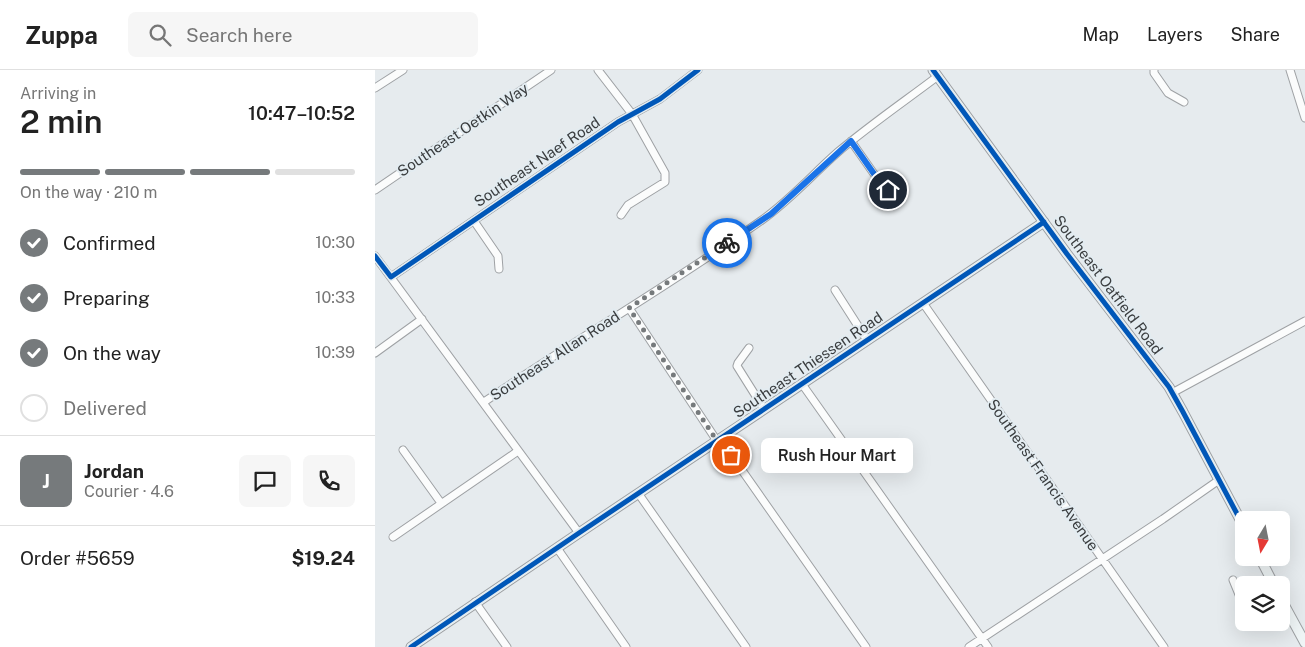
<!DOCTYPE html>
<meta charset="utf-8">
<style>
body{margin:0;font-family:"Public Sans",sans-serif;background:#f6f6f6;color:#222;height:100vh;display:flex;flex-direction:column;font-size:19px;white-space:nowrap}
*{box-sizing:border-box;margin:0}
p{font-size:16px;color:#767676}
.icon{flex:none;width:28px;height:28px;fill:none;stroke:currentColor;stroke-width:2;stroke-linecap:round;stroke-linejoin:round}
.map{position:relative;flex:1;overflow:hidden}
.sheet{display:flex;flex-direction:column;background:#fff;width:375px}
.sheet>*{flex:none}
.needle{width:32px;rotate:190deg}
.buttons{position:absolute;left:860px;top:441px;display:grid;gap:10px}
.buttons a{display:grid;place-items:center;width:55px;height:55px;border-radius:8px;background:#fff;box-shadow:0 5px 20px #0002;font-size:25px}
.pin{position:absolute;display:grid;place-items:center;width:42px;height:42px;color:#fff;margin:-21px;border:2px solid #fff;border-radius:50%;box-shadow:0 1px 5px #0007}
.courier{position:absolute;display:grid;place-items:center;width:50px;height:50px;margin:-25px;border:4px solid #1a73e8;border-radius:50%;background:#fff;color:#222;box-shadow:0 1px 6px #0007}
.bubble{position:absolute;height:35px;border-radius:8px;background:#fff;box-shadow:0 5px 20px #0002;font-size:16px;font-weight:600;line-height:35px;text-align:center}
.headline em{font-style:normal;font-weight:600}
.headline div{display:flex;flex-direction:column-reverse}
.headline{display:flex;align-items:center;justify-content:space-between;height:85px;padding:0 20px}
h1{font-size:32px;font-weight:600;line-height:38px}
.bar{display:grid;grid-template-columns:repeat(4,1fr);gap:8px 5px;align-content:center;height:60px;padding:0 20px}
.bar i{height:6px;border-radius:4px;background:#e0e0e0}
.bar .current{background:#767a7c}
.bar p{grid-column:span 4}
.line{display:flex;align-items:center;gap:12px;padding:0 20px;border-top:1px solid #e0e0e0}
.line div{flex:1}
.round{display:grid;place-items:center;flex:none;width:52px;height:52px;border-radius:8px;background:#f6f6f6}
ol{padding:0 20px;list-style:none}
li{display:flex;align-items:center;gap:15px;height:55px}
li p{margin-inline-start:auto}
li .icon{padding:5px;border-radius:50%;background:#767a7c;color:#fff;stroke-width:4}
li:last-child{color:#767676}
li i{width:28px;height:28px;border:2px solid #e0e0e0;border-radius:50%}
header{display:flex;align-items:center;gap:30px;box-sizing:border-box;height:70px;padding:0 25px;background:#fff;border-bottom:1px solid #e0e0e0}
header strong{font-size:24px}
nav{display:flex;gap:28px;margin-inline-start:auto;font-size:18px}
.search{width:350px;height:45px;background:#f6f6f6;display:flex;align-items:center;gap:12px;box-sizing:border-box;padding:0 18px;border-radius:8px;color:#767676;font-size:19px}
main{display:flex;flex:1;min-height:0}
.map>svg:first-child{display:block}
</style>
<header>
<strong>Zuppa</strong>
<div class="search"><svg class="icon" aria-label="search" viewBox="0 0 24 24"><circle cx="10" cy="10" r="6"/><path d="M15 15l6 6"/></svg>Search here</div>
<nav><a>Map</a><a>Layers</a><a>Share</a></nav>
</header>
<main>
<section class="sheet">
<div class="headline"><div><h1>2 min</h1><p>Arriving in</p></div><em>10:47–10:52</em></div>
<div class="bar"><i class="current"></i><i class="current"></i><i class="current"></i><i></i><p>On the way · 210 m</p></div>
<ol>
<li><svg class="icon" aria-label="check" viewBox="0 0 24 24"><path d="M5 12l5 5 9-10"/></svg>Confirmed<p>10:30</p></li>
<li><svg class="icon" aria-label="check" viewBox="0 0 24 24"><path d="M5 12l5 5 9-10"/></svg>Preparing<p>10:33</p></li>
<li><svg class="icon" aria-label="check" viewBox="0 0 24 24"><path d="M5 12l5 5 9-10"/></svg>On the way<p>10:39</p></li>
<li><i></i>Delivered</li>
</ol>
<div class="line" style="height:90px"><b class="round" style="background:#767a7c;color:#fff">J</b><div><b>Jordan</b><p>Courier · 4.6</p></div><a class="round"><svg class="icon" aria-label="chat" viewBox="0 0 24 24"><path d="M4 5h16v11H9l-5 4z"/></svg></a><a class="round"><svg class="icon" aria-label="phone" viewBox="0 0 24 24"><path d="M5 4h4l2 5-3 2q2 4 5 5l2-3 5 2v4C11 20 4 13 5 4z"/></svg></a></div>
<div class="line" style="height:65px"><div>Order #5659</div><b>$19.24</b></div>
</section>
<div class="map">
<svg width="930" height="577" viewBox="0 0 930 577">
<rect width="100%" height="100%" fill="#e6ebee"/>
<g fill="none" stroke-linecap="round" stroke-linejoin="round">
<defs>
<path id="minor" d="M223,0L257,44L290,103V112L253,135L246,145
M779,0V3L793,23L809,32
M915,0L930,48
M0,18L28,0
M476,71L504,111L513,120
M0,120L176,0
M99,151L123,186L124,199
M0,186L204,463
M16,207L243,52L285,29L323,0
M460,220L492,270
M548,233L789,577
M254,238L342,371
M374,278L363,293L362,296L389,339
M0,283L47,249
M427,314L613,577
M797,323L930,251
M109,332C200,270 297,214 387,150C415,130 438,104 463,82C495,55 530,31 563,6
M345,369L491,577
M28,380L66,433
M263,423L371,577
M18,467L143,381
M182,478L251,577
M858,510L865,527L869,528
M100,532L132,577
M594,577L788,449L844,410"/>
<path id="secondary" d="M558,0L692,184L794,317L808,342L869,457
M885,488L899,515
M906,529L930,573
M36,577L204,463L669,152"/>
</defs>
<use href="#minor" stroke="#9ea1a4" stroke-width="9"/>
<use href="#secondary" stroke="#9ea1a4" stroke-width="11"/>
<use href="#minor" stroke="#fbfcfc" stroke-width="7"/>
<use href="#secondary" stroke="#eff5f6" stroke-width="9"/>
<defs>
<path id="cycleway" d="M558,0L692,184L794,317L808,342L869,457
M0,186L16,207L243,52L285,29L323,0
M36,577L204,463L669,152"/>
</defs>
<use href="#cycleway" stroke="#e3ecf1" stroke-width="8"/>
<use href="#cycleway" stroke="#0057b8" stroke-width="5"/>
</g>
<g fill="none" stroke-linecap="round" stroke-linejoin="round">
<path stroke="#767a7c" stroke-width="5" stroke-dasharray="0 9" d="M352,173L254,238L342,371L345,369L356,385"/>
<path stroke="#1a73e8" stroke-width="6" d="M352,173L396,144L476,71L504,111L513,120"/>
</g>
<g text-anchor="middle" stroke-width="4" stroke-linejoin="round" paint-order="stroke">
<g font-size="15" fill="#3a3d3f" stroke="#e3ecf1">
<text transform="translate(88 60) rotate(-34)" y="5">Southeast Oetkin Way</text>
<text transform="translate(162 92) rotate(-34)" y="5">Southeast Naef Road</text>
<text transform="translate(733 215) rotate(53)" y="5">Southeast Oatfield Road</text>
<text transform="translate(180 286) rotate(-33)" y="5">Southeast Allan Road</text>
<text transform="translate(433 295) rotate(-34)" y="5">Southeast Thiessen Road</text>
<text transform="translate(668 405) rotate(55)" y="5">Southeast Francis Avenue</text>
</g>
</g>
</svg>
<div class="buttons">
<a><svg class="needle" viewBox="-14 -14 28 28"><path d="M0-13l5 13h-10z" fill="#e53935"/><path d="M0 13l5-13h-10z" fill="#767676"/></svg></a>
<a><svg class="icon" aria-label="layers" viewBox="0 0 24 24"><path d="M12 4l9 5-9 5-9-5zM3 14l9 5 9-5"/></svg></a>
</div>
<div class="pin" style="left:356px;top:385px;background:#ea580c"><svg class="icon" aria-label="bag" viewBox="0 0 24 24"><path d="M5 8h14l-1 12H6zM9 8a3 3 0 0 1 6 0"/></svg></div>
<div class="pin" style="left:513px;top:120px;background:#1f2937"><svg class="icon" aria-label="home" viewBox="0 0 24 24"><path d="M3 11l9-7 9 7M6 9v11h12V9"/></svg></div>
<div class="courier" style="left:352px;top:173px"><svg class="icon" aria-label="bike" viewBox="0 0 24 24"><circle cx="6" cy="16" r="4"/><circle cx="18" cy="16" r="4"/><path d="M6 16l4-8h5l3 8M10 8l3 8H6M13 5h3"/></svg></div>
<div class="bubble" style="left:386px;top:368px;width:152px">Rush Hour Mart</div>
</div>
</main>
